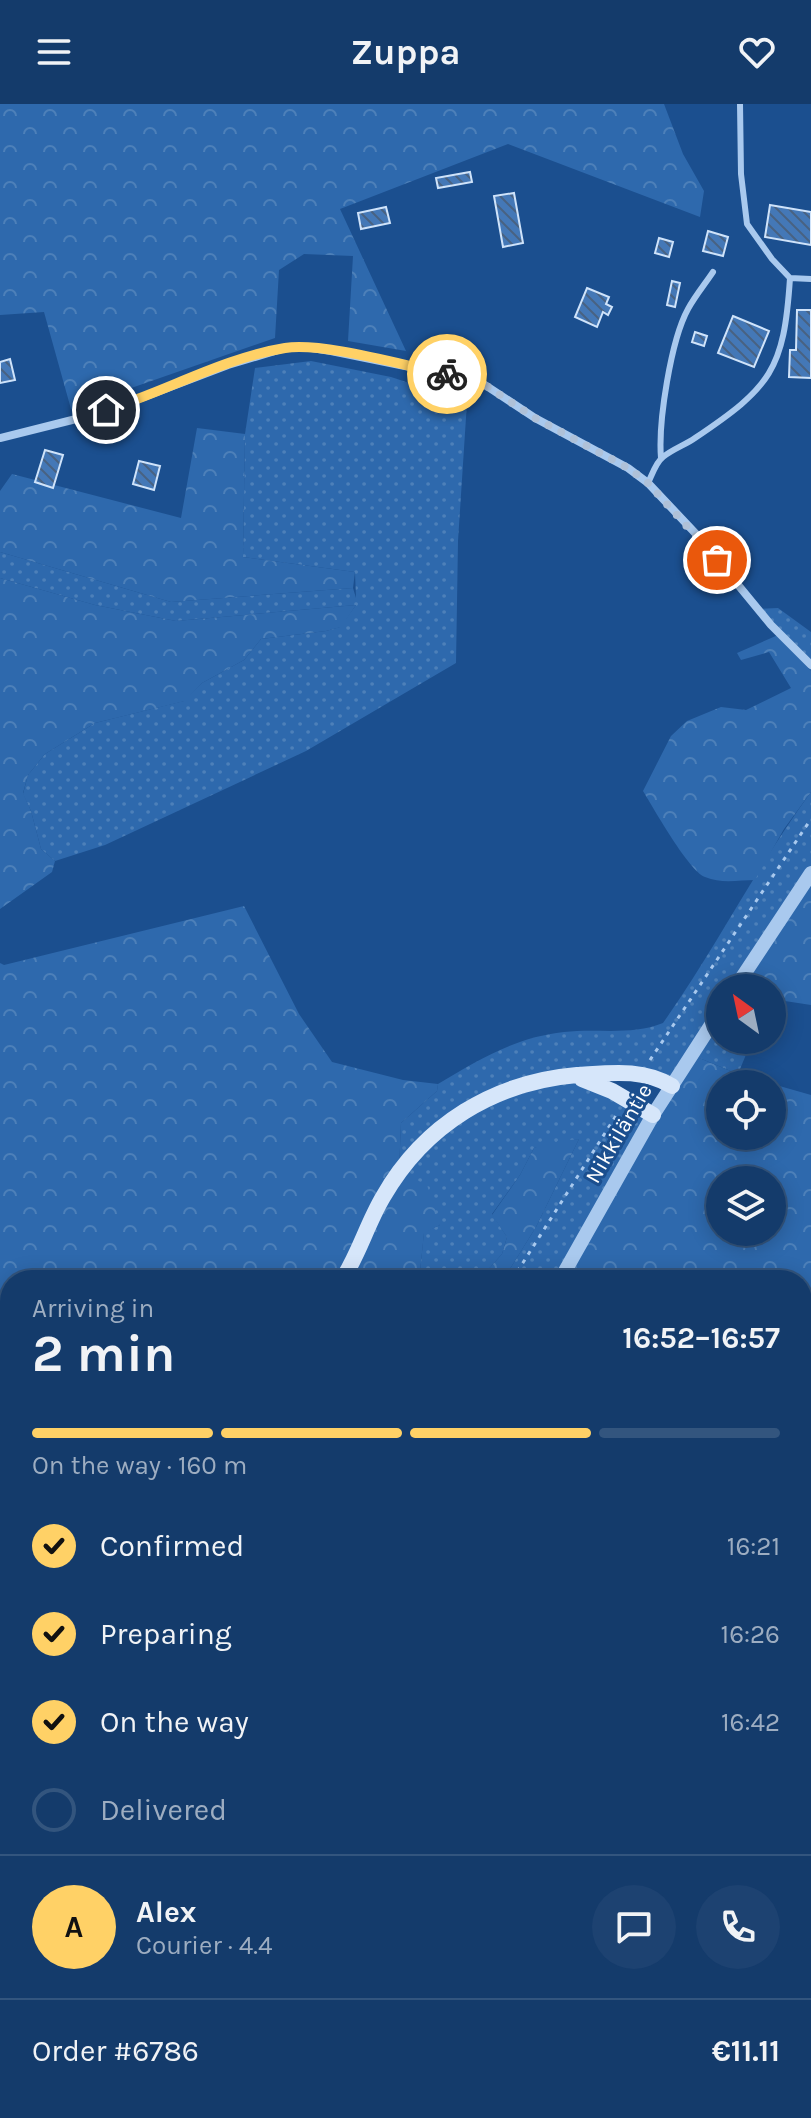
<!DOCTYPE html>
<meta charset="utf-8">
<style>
body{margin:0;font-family:Karla,sans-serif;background:#1d4271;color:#f1f3f6;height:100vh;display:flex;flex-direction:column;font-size:30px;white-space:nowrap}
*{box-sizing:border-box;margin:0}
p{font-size:26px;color:#9dadc1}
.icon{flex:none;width:44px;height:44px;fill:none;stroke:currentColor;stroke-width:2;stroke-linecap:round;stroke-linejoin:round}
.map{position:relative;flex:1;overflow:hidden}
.drawer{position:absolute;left:0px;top:1166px;width:812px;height:848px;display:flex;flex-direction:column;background:#143b6b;border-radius:32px 32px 0 0;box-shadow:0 4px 20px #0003,0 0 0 2px #33557e}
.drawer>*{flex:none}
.needle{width:52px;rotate:327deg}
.fabs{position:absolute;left:706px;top:870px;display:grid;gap:16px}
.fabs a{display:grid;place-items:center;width:80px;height:80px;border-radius:50%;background:#143b6b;box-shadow:0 4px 20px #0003,0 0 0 2px #33557e;font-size:40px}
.pin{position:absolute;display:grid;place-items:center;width:68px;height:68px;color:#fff;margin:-34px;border:4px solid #fff;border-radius:50%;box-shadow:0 2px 8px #0007}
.courier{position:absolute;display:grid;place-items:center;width:80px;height:80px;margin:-40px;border:6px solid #ffd166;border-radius:50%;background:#fff;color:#222;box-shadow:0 2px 10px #0007}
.headline em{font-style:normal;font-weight:700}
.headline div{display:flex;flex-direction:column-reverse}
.headline{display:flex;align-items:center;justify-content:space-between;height:136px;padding:0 32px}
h1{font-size:52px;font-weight:700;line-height:60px}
.bar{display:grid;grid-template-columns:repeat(4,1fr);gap:12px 8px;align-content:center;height:96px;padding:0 32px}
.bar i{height:10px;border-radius:6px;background:#33557e}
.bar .selected{background:#ffd166}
.bar p{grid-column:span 4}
.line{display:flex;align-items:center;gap:20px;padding:0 32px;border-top:2px solid #33557e}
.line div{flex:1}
.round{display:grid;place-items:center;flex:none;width:84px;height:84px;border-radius:42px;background:#1d4271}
ol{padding:0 32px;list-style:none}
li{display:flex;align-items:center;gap:24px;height:88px}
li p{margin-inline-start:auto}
li .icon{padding:8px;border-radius:50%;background:#ffd166;color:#111;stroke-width:4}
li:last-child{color:#9dadc1}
li i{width:44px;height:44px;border:4px solid #33557e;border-radius:50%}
header{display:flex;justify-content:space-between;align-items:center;height:104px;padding:0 32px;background:#143b6b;font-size:36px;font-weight:700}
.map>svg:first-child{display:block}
</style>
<header><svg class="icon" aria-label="menu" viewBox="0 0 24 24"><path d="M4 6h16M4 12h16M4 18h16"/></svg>Zuppa<svg class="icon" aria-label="heart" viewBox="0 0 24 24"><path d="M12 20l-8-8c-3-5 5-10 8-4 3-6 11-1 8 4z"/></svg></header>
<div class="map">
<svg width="811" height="2014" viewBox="0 0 811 2014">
<defs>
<pattern id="grass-dots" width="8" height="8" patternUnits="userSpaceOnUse" patternTransform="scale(2)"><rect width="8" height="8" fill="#2e69ad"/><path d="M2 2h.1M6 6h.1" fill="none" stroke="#4d80b9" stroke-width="1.8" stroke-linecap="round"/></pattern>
<pattern id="forest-crowns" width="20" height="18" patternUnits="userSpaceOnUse" patternTransform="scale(2)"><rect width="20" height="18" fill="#2e69ad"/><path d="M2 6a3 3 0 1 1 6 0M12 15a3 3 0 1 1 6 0" fill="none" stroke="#4d80b9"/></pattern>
<pattern id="building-back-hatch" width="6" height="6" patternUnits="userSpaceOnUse" patternTransform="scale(2)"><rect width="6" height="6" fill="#4478b7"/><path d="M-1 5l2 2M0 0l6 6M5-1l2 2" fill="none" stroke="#486282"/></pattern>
</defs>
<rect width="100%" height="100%" fill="#1b4f8f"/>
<path fill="url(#grass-dots)" d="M311,257L391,273L467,298L458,437L456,559L306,647L105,741L55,757L41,745L31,707L23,690L28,671L45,650L95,619L184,597L202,579L244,556L261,535L326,527L340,523L356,501L176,517L95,501L0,474V448L171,498L353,484L356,494L355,468L243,453L245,330L255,264Z
M778,504L811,528V567L778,531L758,505Z
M811,688V769L740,884H720V936H752L738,970L692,951L672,982L575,970L653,1011L560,1176H503L536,1123L579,1035L534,1044L520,1071L492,1110L507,1133L502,1150L486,1168L435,1174L420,1168L424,1128L440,1121L399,1068L401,1019L437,987L438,980C478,956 516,933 564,928C598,924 631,932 663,919C716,844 757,762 811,688Z
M811,1852V1903L802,1916V1853Z
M135,2004H356L410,2014H250L238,2010L235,2014H132Z"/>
<path fill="url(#forest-crowns)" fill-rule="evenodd" d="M0,0H664L683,50L704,87L700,113L508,40L340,105L406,247L348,237L353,152L304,150L279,166L275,234L71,305L44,208L0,211Z
M197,324L245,330L243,453L355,468L353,484L171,498L0,448V387L12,370L181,414Z
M0,474L95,501L176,517L356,501L341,523L326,527L261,535L244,556L202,579L185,597L95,619L45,650L28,671L23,689L31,707L41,745L55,757L52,768L0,805Z
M778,531L811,567V688L784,725L755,776C738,776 722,780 705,773C689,767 654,705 643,687L671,632L687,617L721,603L746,606L791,584L769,548L741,556L737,549Z
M811,769V901L772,895V884H740Z
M244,802L299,910L332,958L403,976L438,980L437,987L401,1019L399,1068L427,1081L440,1121L424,1129L420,1168L435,1174L486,1168L502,1150L507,1133L492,1111L520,1071L534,1044L550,1038L579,1035L536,1123L503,1176H384L355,1164L341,1176H10V1360H0V859L4,861Z
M692,951L738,970L811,991V1236L802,1235V1176H560ZM720,980H772V1032H720ZM720,1076H772V1128H720Z
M811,1244V1547H802V1249Z
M4,1554L10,1563V1608L0,1605V1555Z
M802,1741L811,1747V1852L802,1853Z
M502,2004H604L581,2014H470Z"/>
<path fill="url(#building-back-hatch)" stroke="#cfe3fa" stroke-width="2" d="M470,68L472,78L438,84L436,74Z
M514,89L523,139L503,143L494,92Z
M770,101L811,108V141L765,133Z
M386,103L390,119L361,125L358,109Z
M708,127L728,133L723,152L703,147Z
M659,134L673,138L669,153L655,149Z
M672,177L680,179L675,203L667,201Z
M587,184L609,193L606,200L612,203L608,211L603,208L597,223L575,213Z
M797,206H811V274L789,273L790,246H796Z
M733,212L769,227L754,263L718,249Z
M695,228L707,232L704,242L692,238Z
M10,255L15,276L0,279V258Z
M45,346L63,351L53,384L35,378Z
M139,357L160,362L154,386L133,380Z"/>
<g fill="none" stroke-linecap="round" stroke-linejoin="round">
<path stroke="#a9c9ee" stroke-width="3" stroke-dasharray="4 6" stroke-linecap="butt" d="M650,956L811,715
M512,1176L619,1007
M148,2014L151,2004"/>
<path stroke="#a9c9ee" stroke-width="6" d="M740,0L741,70L747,120L772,155L790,174L811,175
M661,354C658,318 671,236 688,205C695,192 705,180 713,168
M648,379C652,371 656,358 663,353C673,345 685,341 695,334C771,283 784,266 790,174
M0,1789L10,1790"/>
<path stroke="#a9c9ee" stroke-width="8" d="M0,334L84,313L128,299L228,261L285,244L305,243L331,247L479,277L535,314L628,364L648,379L697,431L771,521L811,561
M802,1902L811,1899"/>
<path stroke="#a9c9ee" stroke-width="14" d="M735,884L811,769
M560,1176L653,1011L720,907
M180,2014L183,2004"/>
<path stroke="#d6e6fa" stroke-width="16" d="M582,975L612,987L653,1011
M342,1176C359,1150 367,1120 383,1093C424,1021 494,978 577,971C610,969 642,964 672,982
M802,1248L811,1243
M0,1252L10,1251"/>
</g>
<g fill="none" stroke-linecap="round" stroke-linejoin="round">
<path stroke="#afc1d8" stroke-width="8" stroke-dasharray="0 14.4" d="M447,270L479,277L535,314L628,364L648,379L717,456"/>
<path stroke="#ffd166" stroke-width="10" d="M106,306C165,288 223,254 285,244C324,238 405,262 447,270"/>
</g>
<g text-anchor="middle" stroke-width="6" stroke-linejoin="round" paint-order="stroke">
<g font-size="22" fill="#fff" stroke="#1b4f8f">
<text transform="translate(618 1029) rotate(-60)" y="8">Nikkiläntie</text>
</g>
</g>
</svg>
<div class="fabs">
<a><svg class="needle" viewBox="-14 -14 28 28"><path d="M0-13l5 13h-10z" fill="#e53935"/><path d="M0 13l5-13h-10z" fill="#9dadc1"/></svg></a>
<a><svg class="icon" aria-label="locate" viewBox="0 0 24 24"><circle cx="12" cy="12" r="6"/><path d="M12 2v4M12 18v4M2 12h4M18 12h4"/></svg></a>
<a><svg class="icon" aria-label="layers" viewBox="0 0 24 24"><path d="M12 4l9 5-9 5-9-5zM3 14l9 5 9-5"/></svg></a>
</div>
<div class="pin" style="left:717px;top:456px;background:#ea580c"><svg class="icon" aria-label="bag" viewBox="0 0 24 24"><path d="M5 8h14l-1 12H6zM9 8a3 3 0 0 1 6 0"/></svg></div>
<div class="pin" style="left:106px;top:306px;background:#1f2937"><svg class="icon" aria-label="home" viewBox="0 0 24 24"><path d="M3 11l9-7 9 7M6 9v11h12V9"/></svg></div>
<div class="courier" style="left:447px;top:270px"><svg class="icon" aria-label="bike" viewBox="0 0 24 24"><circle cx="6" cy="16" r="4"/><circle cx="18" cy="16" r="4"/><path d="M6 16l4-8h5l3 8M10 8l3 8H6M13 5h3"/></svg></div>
<section class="drawer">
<div class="headline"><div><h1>2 min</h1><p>Arriving in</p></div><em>16:52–16:57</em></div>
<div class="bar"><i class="selected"></i><i class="selected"></i><i class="selected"></i><i></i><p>On the way · 160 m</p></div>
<ol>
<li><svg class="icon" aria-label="check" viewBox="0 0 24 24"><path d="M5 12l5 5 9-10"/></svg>Confirmed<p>16:21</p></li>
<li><svg class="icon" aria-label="check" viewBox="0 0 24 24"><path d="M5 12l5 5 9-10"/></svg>Preparing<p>16:26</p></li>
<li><svg class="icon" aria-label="check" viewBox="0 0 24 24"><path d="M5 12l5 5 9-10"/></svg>On the way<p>16:42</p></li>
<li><i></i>Delivered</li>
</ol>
<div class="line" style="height:144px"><b class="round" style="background:#ffd166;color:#111">A</b><div><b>Alex</b><p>Courier · 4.4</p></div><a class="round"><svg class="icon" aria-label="chat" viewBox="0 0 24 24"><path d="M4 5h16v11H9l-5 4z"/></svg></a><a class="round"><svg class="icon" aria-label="phone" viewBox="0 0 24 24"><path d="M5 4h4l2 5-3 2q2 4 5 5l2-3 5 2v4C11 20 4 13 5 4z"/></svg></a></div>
<div class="line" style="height:104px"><div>Order #6786</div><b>€11.11</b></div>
</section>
</div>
